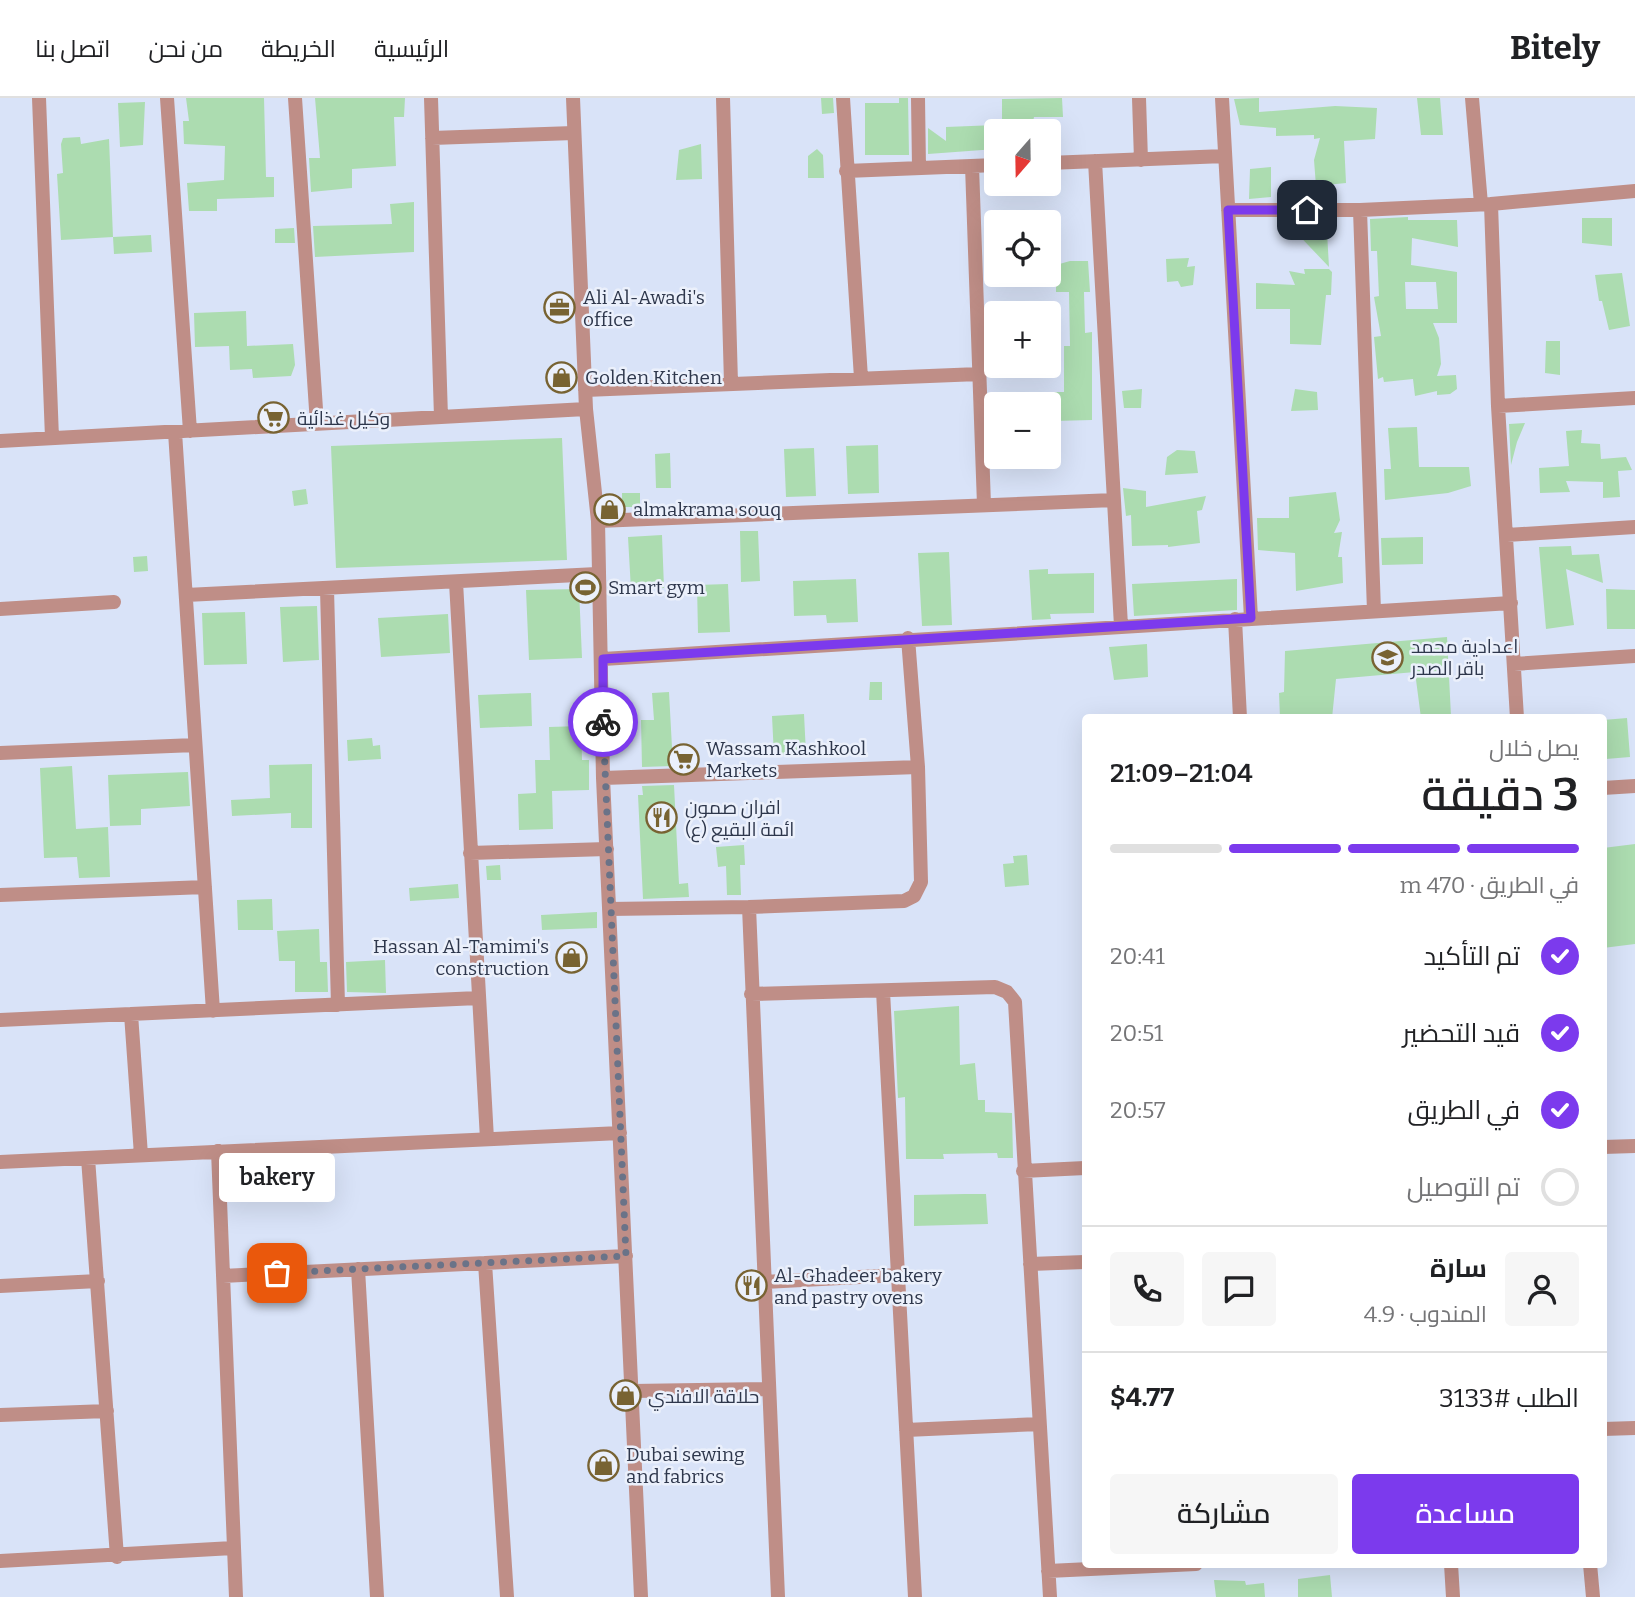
<!DOCTYPE html>
<html lang="ar">
<meta charset="utf-8">
<style>
body{margin:0;font-family:Bitter,Cairo,serif;background:#f6f6f6;color:#202124;direction:rtl;height:100vh;display:flex;flex-direction:column;font-size:26px;white-space:nowrap}
*{box-sizing:border-box;margin:0}
p{font-size:23px;color:#757577}
.icon{flex:none;width:38px;height:38px;fill:none;stroke:currentColor;stroke-width:2;stroke-linecap:round;stroke-linejoin:round}
.map{position:relative;flex:1;overflow:hidden;direction:ltr}
.panel{position:absolute;left:1082px;top:616px;width:525px;height:854px;display:flex;flex-direction:column;background:#fff;border-radius:7px;box-shadow:0 7px 28px #0002;direction:rtl}
.panel>*{flex:none}
.needle{width:46px;rotate:200deg}
.fabs{position:absolute;left:984px;top:21px;display:grid;gap:14px}
.fabs a{display:grid;place-items:center;width:77px;height:77px;border-radius:7px;background:#fff;box-shadow:0 7px 28px #0002;font-size:35px}
.pin{position:absolute;display:grid;place-items:center;width:60px;height:60px;color:#fff;margin:-30px;border-radius:14px;box-shadow:0 4px 10px #0006}
.courier{position:absolute;display:grid;place-items:center;width:70px;height:70px;margin:-35px;border:5px solid #7c3aed;border-radius:50%;background:#fff;color:#222;box-shadow:0 2px 9px #0007}
.bubble{position:absolute;height:49px;border-radius:7px;background:#fff;box-shadow:0 7px 28px #0002;font-size:23px;font-weight:600;line-height:49px;text-align:center;direction:rtl}
.summary em{font-style:normal;font-weight:600}
.summary div{display:flex;flex-direction:column-reverse}
.summary{display:flex;align-items:center;justify-content:space-between;height:119px;padding:0 28px}
h1{font-size:46px;font-weight:600;line-height:52px}
.bar{display:grid;grid-template-columns:repeat(4,1fr);gap:10px 7px;align-content:center;height:84px;padding:0 28px}
.bar i{height:9px;border-radius:5px;background:#e0e0e0}
.bar .current{background:#7c3aed}
.bar p{grid-column:span 4}
.line{display:flex;align-items:center;gap:18px;padding:0 28px;border-top:2px solid #e0e0e0}
.line div{flex:1}
.round{display:grid;place-items:center;flex:none;width:74px;height:74px;border-radius:7px;background:#f6f6f6}
ol{padding:0 28px;list-style:none}
li{display:flex;align-items:center;gap:21px;height:77px}
li p{margin-inline-start:auto}
li .icon{padding:7px;border-radius:50%;background:#7c3aed;color:#fff;stroke-width:4}
li:last-child{color:#757577}
li i{width:38px;height:38px;border:4px solid #e0e0e0;border-radius:50%}
.cta{display:flex;gap:14px;margin-top:auto;padding:14px 28px}
.cta a{flex:1;height:80px;border-radius:7px;background:#7c3aed;color:#fff;font-size:28px;font-weight:600;line-height:80px;text-align:center}
.cta a+a{background:#f6f6f6;color:#202124}
header{display:flex;align-items:center;gap:42px;box-sizing:border-box;height:98px;padding:0 35px;background:#fff;border-bottom:2px solid #e0e0e0}
header strong{font-size:33px}
nav{display:flex;gap:38px;margin-inline-start:auto;font-size:24px}
.map>svg:first-child{display:block}
</style>
<header>
<strong>Bitely</strong>
<nav><a>الرئيسية</a><a>الخريطة</a><a>من نحن</a><a>اتصل بنا</a></nav>
</header>
<div class="map">
<svg width="1635" height="1499" viewBox="0 0 1635 1499">
<rect width="100%" height="100%" fill="#d9e3f8"/>
<path fill="#acdcb0" fill-rule="evenodd" d="M186,0H264L266,79H274V99L217,101V113H189L187,85L224,82L225,48L184,46L183,23H189Z
M315,0H405L404,19H394L396,68L352,71V90L311,94L309,60H320Z
M821,0H833L834,15L822,16Z
M899,0H908L909,57H865V5H899Z
M1062,0L1063,19H1034L1031,33H1002V1Z
M1259,0V14L1335,8L1377,10L1375,41L1344,43L1346,85L1316,88L1314,62L1320,40L1314,41V37L1276,38V30L1240,27L1234,1Z
M1417,0H1440L1443,37H1421Z
M145,4L143,47L120,49L118,5Z
M996,27V51L928,56V30L946,43V29Z
M80,39L81,46L109,41L113,139L61,142L57,76L63,75L61,46L63,40Z
M701,46L702,81L676,82L679,52Z
M817,51L823,57L824,80H808V58Z
M1271,69V99L1249,101L1250,71Z
M414,104V154L315,159L313,128L392,126L390,106Z
M1408,119V122H1457L1458,149L1412,140L1411,167L1457,174V225H1433L1439,240L1441,266L1437,278L1456,277L1457,291L1450,296L1437,297V293L1415,298L1413,281L1384,284L1383,279L1378,281L1374,239L1381,238L1374,199L1379,198L1377,153H1371L1370,121ZM1405,184H1436L1438,211H1406Z
M1582,120H1612V148L1582,145Z
M1290,128L1315,129L1327,134L1329,169Z
M294,130L295,145H275V131Z
M151,137L152,154L114,156L113,139Z
M1189,160L1187,169L1195,168L1193,187L1181,189L1178,183L1167,184L1166,161Z
M1070,163H1088L1090,194H1084L1085,235L1092,234V322L1054,323L1052,294H1064V248H1070L1069,194H1056V167Z
M1304,171H1329L1332,174L1331,197H1326L1321,247L1290,246V211H1256V185L1295,187L1289,173L1305,176Z
M1622,175L1630,228L1609,232L1602,203H1599L1595,177Z
M246,213L247,248L293,246L295,267L291,278L253,280L252,271L230,272L229,248L195,249L194,215Z
M1546,243H1560V277L1545,275Z
M1142,291L1141,310H1124L1122,293Z
M1295,291L1317,294L1318,312L1291,313Z
M1525,325L1517,344L1511,367L1509,326Z
M1417,329L1419,369H1469L1471,388L1448,395L1385,402L1384,371H1391L1388,330Z
M1582,332L1581,345L1600,346L1601,361L1626,359L1632,372L1618,373L1620,399L1603,400V384L1566,383L1570,394L1540,395L1539,370L1569,368L1566,333Z
M562,340L567,462L336,470L331,348Z
M878,347L879,395L848,396L846,348Z
M814,350L816,398L786,399L784,351Z
M1177,352L1195,353L1198,375L1165,377L1167,359Z
M670,355L671,390H656L655,356Z
M1123,390L1146,393V409L1206,398L1202,412L1197,413L1200,445L1168,449V447L1132,448L1131,417L1126,418Z
M306,391L308,406L294,408L292,393Z
M1336,394L1340,422L1334,435L1342,434L1338,459H1342L1343,485L1296,493L1295,455L1258,452L1257,420H1289V399Z
M622,395H640V409H622Z
M740,433H758L760,483L741,484Z
M662,437L664,490L631,492L628,439Z
M1423,439V466L1382,467L1381,440Z
M1571,448L1572,457L1599,456L1603,485L1566,471L1574,527L1546,531L1539,449Z
M949,454L952,527L922,528L918,455Z
M147,458L148,473L134,474L133,459Z
M1048,471V476L1094,475V515L1050,516L1051,521L1032,522L1029,472Z
M856,481L858,524L827,525L826,517L794,518L793,483Z
M1237,481V512L1134,518L1132,486Z
M728,486L730,534L698,535L697,487Z
M579,491L582,560L529,562L526,492Z
M1606,491L1635,492V531H1607Z
M317,508L319,562L283,564L280,509Z
M245,514L247,566L204,567L202,515Z
M448,516L450,555L381,559L378,520Z
M1447,539L1451,618L1421,620L1415,574L1336,581L1332,620H1280L1279,595L1284,594L1285,553Z
M1147,546L1148,579L1114,582L1109,549Z
M870,584H882V602H869Z
M669,594L673,668L642,669L641,622H654L652,595Z
M531,595L532,628L480,630L478,597Z
M804,616L806,656L774,658L772,618Z
M1627,620L1630,659L1606,661L1603,622Z
M581,628L582,662H589V692L552,693L553,731L519,732L518,696L536,695L535,662H550L549,629Z
M372,640L373,648L380,647L381,661L348,663L347,642Z
M312,666V730H291V715L232,718L231,702L270,700L269,667Z
M72,668L76,731L108,729L110,779L79,780L77,759L44,760L40,670Z
M188,674L190,708L141,711V727L110,728L108,677Z
M674,687L679,786L688,785L689,799L643,801L638,697H643L642,688Z
M1635,746V846L1603,850V750Z
M744,747L745,767H740L741,797H727L726,768L718,769L716,749Z
M1027,757L1029,787L1005,789L1003,766L1014,765L1013,758Z
M500,767L501,782H487L486,768Z
M458,786L459,800L410,803L409,790Z
M272,801L273,832H238L237,802Z
M597,814V830L542,832L541,817Z
M319,831L320,864H327L328,894H295V863H279L277,833Z
M385,862L386,895L347,894L346,864Z
M959,908L960,967L975,965L978,1002H985V1014L1012,1015L1013,1060H998L997,1055L943,1056L944,1061H906L905,999L898,1000L894,913Z
M965,1096H986L988,1126L914,1128V1097Z
M1330,1477L1332,1499H1298V1481Z
M1214,1482L1245,1483L1246,1487L1264,1485L1265,1499H1216Z"/>
<g fill="none" stroke-linecap="round" stroke-linejoin="round">
<path stroke="#bf8e87" stroke-width="14" d="M39,0L52,340
M167,0L190,333
M295,0L317,326
M431,0L441,319
M573,0L586,311L598,423L603,680L641,1499
M723,0L731,285
M843,0L861,280
M918,0L919,70
M1139,0L1141,62
M1222,0L1251,520
M1472,0L1481,106
M432,40L574,35
M1095,63L1121,528
M1048,65L1225,58
M972,68L984,407
M846,73L996,67
M1491,106L1635,93
M1228,112H1360L1491,106L1498,308L1517,620
M1360,112L1374,513
M585,292L979,276
M1498,308L1635,300
M175,334L213,913
M0,343L586,311
M598,423L1114,402
M1507,437L1635,429
M456,484L487,1041
M327,491L338,907
M186,497L597,476
M0,511L114,504
M1235,521L1240,620
M603,561L1511,505
M1514,566L1635,558
M0,655L195,647
M603,680L918,669
M1603,690L1635,688
M470,755L607,751
M0,797L205,789
M749,809L778,1499
M609,811L749,809L904,803L914,798L921,784L918,669L908,540
M883,893L915,1499
M751,896L995,889L1007,894L1015,904L1050,1499
M131,916L141,1057
M0,922L478,900
M1603,1049L1635,1048
M218,1053L236,1499
M88,1060L117,1459
M0,1064L620,1035
M1023,1073L1085,1070
M485,1165L507,1499
M1030,1166L1085,1164
M358,1171L377,1499
M223,1178L626,1158
M764,1184L898,1177
M0,1188L98,1183
M632,1293L769,1291
M0,1317L107,1313
M1603,1331L1635,1330
M906,1332L1039,1326
M0,1463L233,1450
M1451,1466L1453,1499
M1590,1466L1593,1499
M1048,1473L1196,1466"/>
</g>
<g fill="none" stroke-linecap="round" stroke-linejoin="round">
<path stroke="#6a7388" stroke-width="7" stroke-dasharray="0 12.6" d="M277,1175L626,1158L603,624"/>
<path stroke="#7c3aed" stroke-width="9" d="M603,624V561L1251,520L1228,112H1307"/>
</g>
<defs>
<symbol id="office-ring" viewBox="-11 -11 22 22"><circle r="9.5" fill="#ebf0fb" stroke="#786332" stroke-width="1.5"/><path d="M-6-3h4V-5.5h4V-3h4V5H-6ZM-1-4.5V-3h2v-1.5ZM-6 0V1H6V0Z" fill="#786332"/></symbol>
<symbol id="shop-ring" viewBox="-11 -11 22 22"><circle r="9.5" fill="#ebf0fb" stroke="#786332" stroke-width="1.5"/><path d="M-5-2.5h2.3a2.7 3.5 0 0 1 5.4 0H5L5.5 6h-11ZM-1.5-2.5h3a1.5 2.3 0 0 0-3 0Z" fill="#786332"/></symbol>
<symbol id="supermarket-ring" viewBox="-11 -11 22 22"><circle r="9.5" fill="#ebf0fb" stroke="#786332" stroke-width="1.5"/><path d="M-6-5.5h2.5l.6 2H6L4.5 2H-2.5L-4.4-4H-6ZM-1.5 3.2a1.3 1.3 0 1 0 .1 0ZM3 3.2a1.3 1.3 0 1 0 .1 0Z" fill="#786332"/></symbol>
<symbol id="stadium-ring" viewBox="-11 -11 22 22"><circle r="9.5" fill="#ebf0fb" stroke="#786332" stroke-width="1.5"/><path d="M0-5a6.5 5 0 1 0 0 10a6.5 5 0 1 0 0-10ZM-3.5-1.8h7v3.6h-7Z" fill="#786332"/></symbol>
<symbol id="school-ring" viewBox="-11 -11 22 22"><circle r="9.5" fill="#ebf0fb" stroke="#786332" stroke-width="1.5"/><path d="M0-5L7-2L0 1L-7-2ZM-4 1L0 2.5L4 1V4Q0 6-4 4Z" fill="#786332"/></symbol>
<symbol id="restaurant-ring" viewBox="-11 -11 22 22"><circle r="9.5" fill="#ebf0fb" stroke="#786332" stroke-width="1.5"/><path d="M-5-6h1v4h1v-4h1v4h1v-4h1v5L-1.5 .5V6h-2V.5L-5-1ZM5-6V6H3V1.5H1.5Q1.5-4 5-6Z" fill="#786332"/></symbol>
</defs>
<g fill-rule="evenodd">
<use href="#office-ring" x="542" y="192" width="35" height="35"/>
<use href="#shop-ring" x="544" y="262" width="35" height="35"/>
<use href="#supermarket-ring" x="256" y="302" width="35" height="35"/>
<use href="#shop-ring" x="592" y="394" width="35" height="35"/>
<use href="#stadium-ring" x="568" y="472" width="35" height="35"/>
<use href="#school-ring" x="1370" y="542" width="35" height="35"/>
<use href="#supermarket-ring" x="666" y="644" width="35" height="35"/>
<use href="#restaurant-ring" x="644" y="702" width="35" height="35"/>
<use href="#shop-ring" x="554" y="842" width="35" height="35"/>
<use href="#restaurant-ring" x="734" y="1170" width="35" height="35"/>
<use href="#shop-ring" x="608" y="1280" width="35" height="35"/>
<use href="#shop-ring" x="586" y="1350" width="35" height="35"/>
</g>
<g text-anchor="middle" stroke-width="5" stroke-linejoin="round" paint-order="stroke">
<g font-size="19" fill="#2e374c" stroke="#ebf0fb" text-anchor="start">
<text x="583" y="206">Ali Al-Awadi's<tspan x="583" dy="22">office</tspan></text>
<text x="585" y="286">Golden Kitchen</text>
<text x="297" y="327">وكيل غذائية</text>
<text x="633" y="418">almakrama souq</text>
<text x="608" y="496">Smart gym</text>
<text x="1411" y="555">اعدادية محمد<tspan x="1411" dy="22">باقر الصدر</tspan></text>
<text x="706" y="657">Wassam Kashkool<tspan x="706" dy="22">Markets</tspan></text>
<text x="685" y="716">افران صمون<tspan x="685" dy="22">ائمة البقيع (ع)</tspan></text>
<text x="549" y="855" text-anchor="end">Hassan Al-Tamimi's<tspan x="549" dy="22">construction</tspan></text>
<text x="774" y="1184">Al-Ghadeer bakery<tspan x="774" dy="22">and pastry ovens</tspan></text>
<text x="648" y="1305">حلاقة الافندي</text>
<text x="626" y="1363">Dubai sewing<tspan x="626" dy="22">and fabrics</tspan></text>
</g>
</g>
</svg>
<div class="fabs">
<a><svg class="needle" viewBox="-14 -14 28 28"><path d="M0-13l5 13h-10z" fill="#e53935"/><path d="M0 13l5-13h-10z" fill="#757577"/></svg></a>
<a><svg class="icon" aria-label="locate" viewBox="0 0 24 24"><circle cx="12" cy="12" r="6"/><path d="M12 2v4M12 18v4M2 12h4M18 12h4"/></svg></a>
<a>+</a>
<a>−</a>
</div>
<div class="pin" style="left:277px;top:1175px;background:#ea580c"><svg class="icon" aria-label="bag" viewBox="0 0 24 24"><path d="M5 8h14l-1 12H6zM9 8a3 3 0 0 1 6 0"/></svg></div>
<div class="pin" style="left:1307px;top:112px;background:#1f2937"><svg class="icon" aria-label="home" viewBox="0 0 24 24"><path d="M3 11l9-7 9 7M6 9v11h12V9"/></svg></div>
<div class="courier" style="left:603px;top:624px"><svg class="icon" aria-label="bike" viewBox="0 0 24 24"><circle cx="6" cy="16" r="4"/><circle cx="18" cy="16" r="4"/><path d="M6 16l4-8h5l3 8M10 8l3 8H6M13 5h3"/></svg></div>
<div class="bubble" style="left:219px;top:1055px;width:116px">bakery</div>
<section class="panel">
<div class="summary"><div><h1>3 دقيقة</h1><p>يصل خلال</p></div><em>21:04–21:09</em></div>
<div class="bar"><i class="current"></i><i class="current"></i><i class="current"></i><i></i><p>في الطريق · 470 m</p></div>
<ol>
<li><svg class="icon" aria-label="check" viewBox="0 0 24 24"><path d="M5 12l5 5 9-10"/></svg>تم التأكيد<p>20:41</p></li>
<li><svg class="icon" aria-label="check" viewBox="0 0 24 24"><path d="M5 12l5 5 9-10"/></svg>قيد التحضير<p>20:51</p></li>
<li><svg class="icon" aria-label="check" viewBox="0 0 24 24"><path d="M5 12l5 5 9-10"/></svg>في الطريق<p>20:57</p></li>
<li><i></i>تم التوصيل</li>
</ol>
<div class="line" style="height:126px"><a class="round"><svg class="icon" aria-label="person" viewBox="0 0 24 24"><circle cx="12" cy="8" r="4"/><path d="M4 21q1-7 8-7t8 7"/></svg></a><div><b>سارة</b><p>المندوب · 4.9</p></div><a class="round"><svg class="icon" aria-label="chat" viewBox="0 0 24 24"><path d="M4 5h16v11H9l-5 4z"/></svg></a><a class="round"><svg class="icon" aria-label="phone" viewBox="0 0 24 24"><path d="M5 4h4l2 5-3 2q2 4 5 5l2-3 5 2v4C11 20 4 13 5 4z"/></svg></a></div>
<div class="line" style="height:91px"><div>الطلب #3133</div><b>$4.77</b></div>
<div class="cta"><a>مساعدة</a><a>مشاركة</a></div>
</section>
</div>
